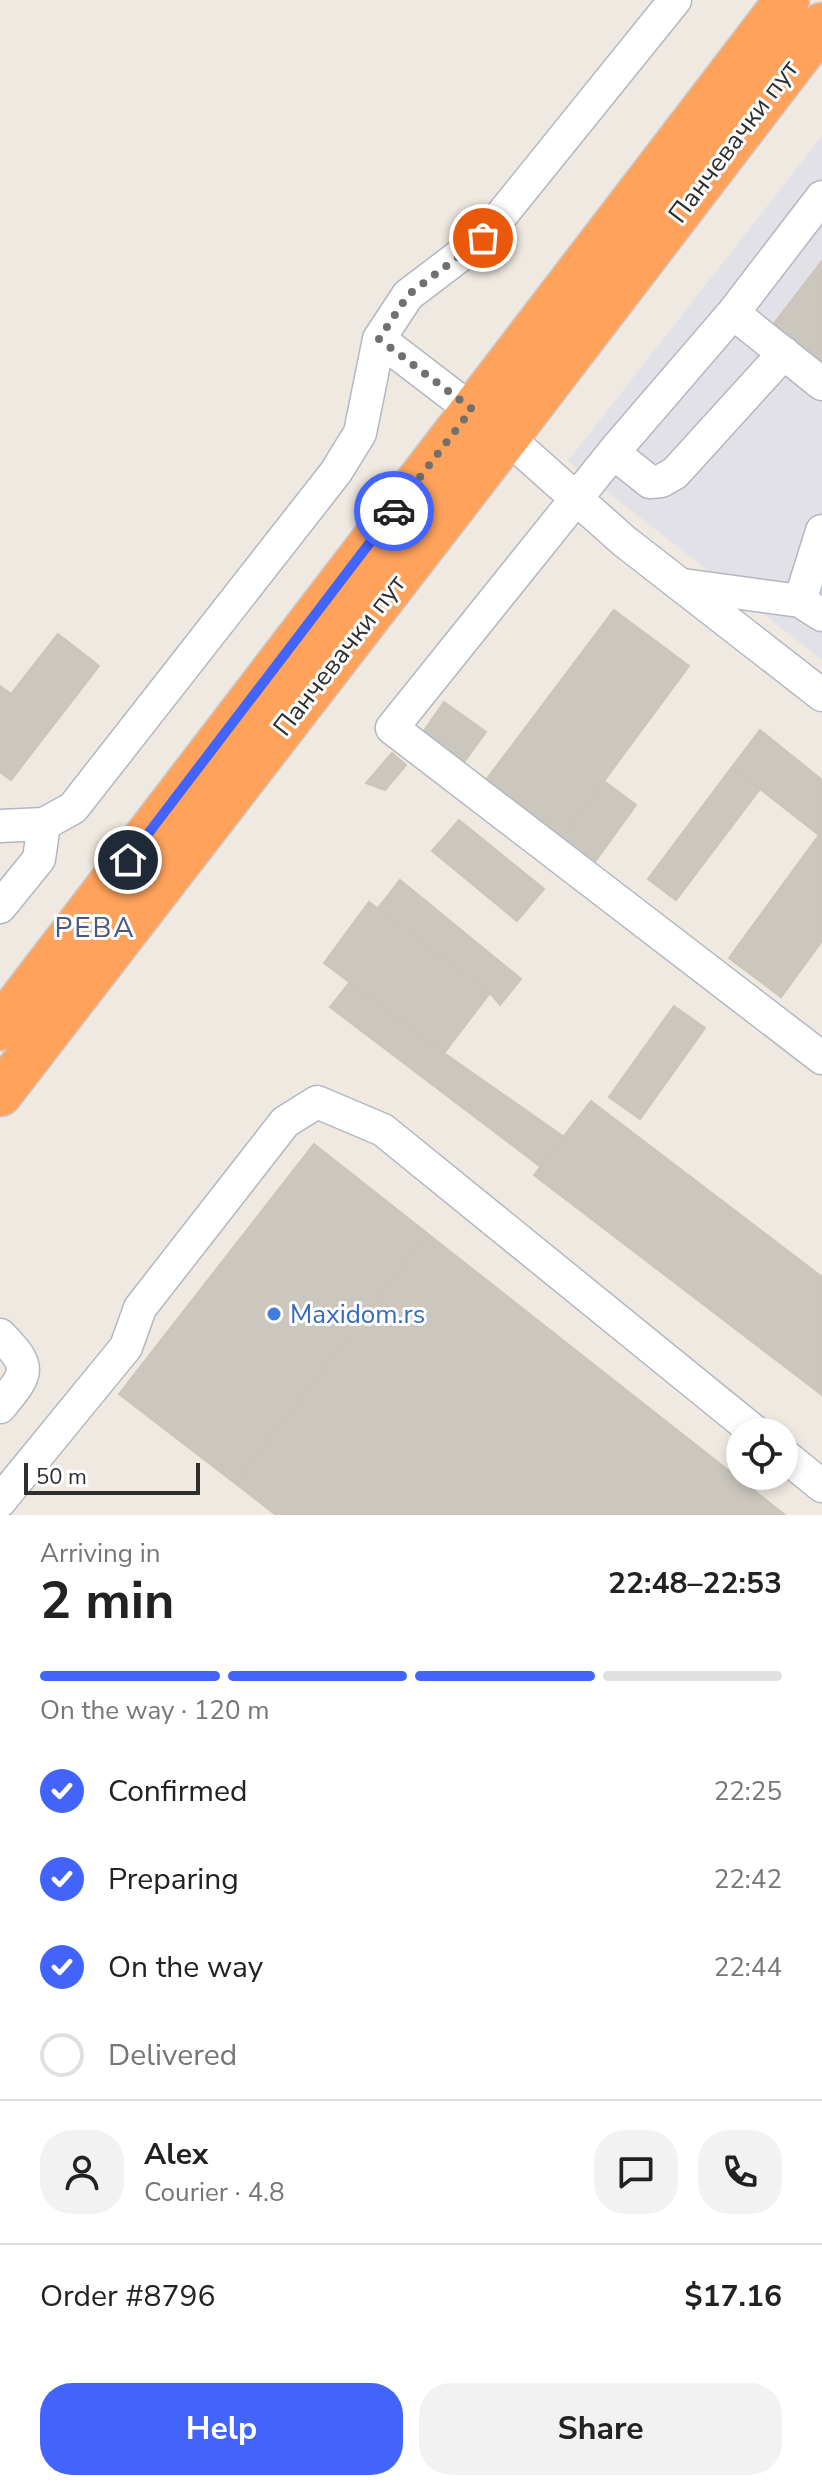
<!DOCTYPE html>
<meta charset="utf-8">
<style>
body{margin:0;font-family:"Nunito Sans",sans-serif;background:#f2f2f2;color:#222;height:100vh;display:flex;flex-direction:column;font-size:30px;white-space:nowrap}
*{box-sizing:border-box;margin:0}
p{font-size:26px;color:#767676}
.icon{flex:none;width:44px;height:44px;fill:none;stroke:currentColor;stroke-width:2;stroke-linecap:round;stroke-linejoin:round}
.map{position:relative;height:1515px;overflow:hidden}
.side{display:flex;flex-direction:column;background:#fff;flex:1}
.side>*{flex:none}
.controls{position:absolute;left:726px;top:1418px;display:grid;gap:16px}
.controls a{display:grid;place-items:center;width:72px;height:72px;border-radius:50%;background:#fff;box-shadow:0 4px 12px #0003;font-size:40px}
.scale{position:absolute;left:24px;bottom:20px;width:176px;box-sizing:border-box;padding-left:8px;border:4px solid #2e2e2e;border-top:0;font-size:22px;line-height:28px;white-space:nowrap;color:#2e2e2e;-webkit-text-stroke:6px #fff;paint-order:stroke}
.pin{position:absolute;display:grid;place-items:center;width:68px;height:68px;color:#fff;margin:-34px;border:4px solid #fff;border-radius:50%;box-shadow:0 2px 8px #0007}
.courier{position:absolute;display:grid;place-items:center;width:80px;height:80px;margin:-40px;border:6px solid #4264fb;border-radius:50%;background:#fff;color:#222;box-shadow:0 2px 10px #0007}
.headline em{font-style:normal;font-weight:700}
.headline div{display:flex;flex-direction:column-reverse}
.headline{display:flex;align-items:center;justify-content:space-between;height:136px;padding:0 40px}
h1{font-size:52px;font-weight:700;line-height:60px}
.bar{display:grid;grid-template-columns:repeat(4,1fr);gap:12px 8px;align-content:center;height:96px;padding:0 40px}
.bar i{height:10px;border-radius:6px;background:#e0e0e0}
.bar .active{background:#4264fb}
.bar p{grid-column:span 4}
.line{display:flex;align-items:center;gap:20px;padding:0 40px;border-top:2px solid #e0e0e0}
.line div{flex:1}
.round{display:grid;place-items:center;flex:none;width:84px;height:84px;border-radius:32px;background:#f2f2f2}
ol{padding:0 40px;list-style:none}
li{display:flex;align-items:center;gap:24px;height:88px}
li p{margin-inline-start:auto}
li .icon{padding:8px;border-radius:50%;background:#4264fb;color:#fff;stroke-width:4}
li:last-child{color:#767676}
li i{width:44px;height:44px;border:4px solid #e0e0e0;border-radius:50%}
.primary-button{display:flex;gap:16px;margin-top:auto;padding:16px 40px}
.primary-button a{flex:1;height:92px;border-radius:32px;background:#4264fb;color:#fff;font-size:32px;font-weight:700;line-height:92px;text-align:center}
.primary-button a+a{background:#f2f2f2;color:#222}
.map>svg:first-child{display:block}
</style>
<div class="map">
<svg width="822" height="1515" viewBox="0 0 822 1515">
<rect width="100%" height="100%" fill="#efe9e1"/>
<path fill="#e3e1e8" d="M822,136V660L568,461Z"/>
<path fill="#cbc7bf" stroke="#cbc5ba" stroke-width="2" d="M822,261V363L772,326Z
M614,610L689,666L561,839L483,784Z
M58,634L99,666L11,780L0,772V686L11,694Z
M444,702L486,732L464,762L423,732Z
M760,730L822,780V831L819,835L732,767Z
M392,753L406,765L385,790L366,783Z
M732,767L760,789L676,900L648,879Z
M604,781L636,805L594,863L561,839Z
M459,820L544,889L517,921L432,851Z
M822,831V941L781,997L729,958Z
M400,880L521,979L500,1005L490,993L378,908Z
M369,902L490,993L444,1053L324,963Z
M350,982L444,1053L564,1137L541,1167L330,1007Z
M674,1006L705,1028L640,1119L609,1097Z
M591,1101L822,1277V1395L534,1175Z
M314,1144L428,1234L235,1483L119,1394Z
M428,1234L785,1515H276L235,1483Z"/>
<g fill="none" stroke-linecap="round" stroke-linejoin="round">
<defs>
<path id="minor" d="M822,197L733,313L822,384
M733,313L616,449L620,458L650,482L661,481L675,473L784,353
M379,339L507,437L624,541L822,695
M616,449L392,728L822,1058
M683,585L800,601L822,615
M800,601L822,531
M0,826L44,824L73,808L336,472L360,433L379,339L408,295L483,238L675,0
M0,907L39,859L44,824
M0,1335C33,1368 28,1373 0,1407
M784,1455L822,1486
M0,1501L126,1347L140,1308L285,1122L317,1102L383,1130L755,1432"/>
<path id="highway" d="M0,1028L787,0
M0,1094L507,437L822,25"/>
</defs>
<use href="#minor" stroke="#b4b7c1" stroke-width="35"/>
<use href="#highway" stroke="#c9c9c9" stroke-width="47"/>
<use href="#minor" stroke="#fff" stroke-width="32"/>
<use href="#highway" stroke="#ffa35c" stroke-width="44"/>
</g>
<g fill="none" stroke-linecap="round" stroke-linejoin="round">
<path stroke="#726f6d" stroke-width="8" stroke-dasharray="0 14.4" d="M394,511L472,409L379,339L408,295L483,238"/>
<path stroke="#4264fb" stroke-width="10" d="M128,860L394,511"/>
</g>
<circle fill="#3f7fe0" stroke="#fff" stroke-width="3" cx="274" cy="1314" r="8"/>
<g text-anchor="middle" stroke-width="6" stroke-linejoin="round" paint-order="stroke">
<g font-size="26" fill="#2e2e2e" stroke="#fff">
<text transform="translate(733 141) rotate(-53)" y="9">Панчевачки пут</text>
<text transform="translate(339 655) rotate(-52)" y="9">Панчевачки пут</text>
</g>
<g font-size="26" fill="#366cbe" stroke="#fff" text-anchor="start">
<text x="290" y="1323">Maxidom.rs</text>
</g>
<g font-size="28" letter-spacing="2" fill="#4d5680" stroke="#fff">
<text x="95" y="937">РЕВА</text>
</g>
</g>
</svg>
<div class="controls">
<a><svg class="icon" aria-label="locate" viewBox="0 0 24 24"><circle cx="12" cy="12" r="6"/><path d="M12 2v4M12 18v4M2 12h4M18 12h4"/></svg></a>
</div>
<div class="scale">50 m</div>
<div class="pin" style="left:483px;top:238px;background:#ea580c"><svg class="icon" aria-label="bag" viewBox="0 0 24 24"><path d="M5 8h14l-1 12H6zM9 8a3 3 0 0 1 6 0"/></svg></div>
<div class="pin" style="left:128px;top:860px;background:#1f2937"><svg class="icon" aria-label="home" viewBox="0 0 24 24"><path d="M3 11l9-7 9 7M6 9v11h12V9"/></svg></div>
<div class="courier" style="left:394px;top:511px"><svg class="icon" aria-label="car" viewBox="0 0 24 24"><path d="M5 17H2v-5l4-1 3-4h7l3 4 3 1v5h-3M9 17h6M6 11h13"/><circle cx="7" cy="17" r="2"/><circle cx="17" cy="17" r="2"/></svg></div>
</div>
<section class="side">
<div class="headline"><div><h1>2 min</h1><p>Arriving in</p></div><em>22:48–22:53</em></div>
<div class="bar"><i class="active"></i><i class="active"></i><i class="active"></i><i></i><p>On the way · 120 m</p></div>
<ol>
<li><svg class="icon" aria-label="check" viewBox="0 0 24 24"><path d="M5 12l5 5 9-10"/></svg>Confirmed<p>22:25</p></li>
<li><svg class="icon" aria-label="check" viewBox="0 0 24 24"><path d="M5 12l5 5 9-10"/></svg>Preparing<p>22:42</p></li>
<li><svg class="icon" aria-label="check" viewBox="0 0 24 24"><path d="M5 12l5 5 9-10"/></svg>On the way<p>22:44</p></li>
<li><i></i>Delivered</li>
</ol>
<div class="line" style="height:144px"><a class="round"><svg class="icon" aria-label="person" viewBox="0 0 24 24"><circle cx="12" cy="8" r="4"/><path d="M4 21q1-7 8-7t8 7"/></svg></a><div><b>Alex</b><p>Courier · 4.8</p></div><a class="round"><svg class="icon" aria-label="chat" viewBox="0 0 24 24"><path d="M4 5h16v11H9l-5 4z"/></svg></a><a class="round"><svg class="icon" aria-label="phone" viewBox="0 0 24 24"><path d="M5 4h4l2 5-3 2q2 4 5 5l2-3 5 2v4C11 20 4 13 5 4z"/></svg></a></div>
<div class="line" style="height:104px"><div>Order #8796</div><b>$17.16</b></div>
<div class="primary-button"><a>Help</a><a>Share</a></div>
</section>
